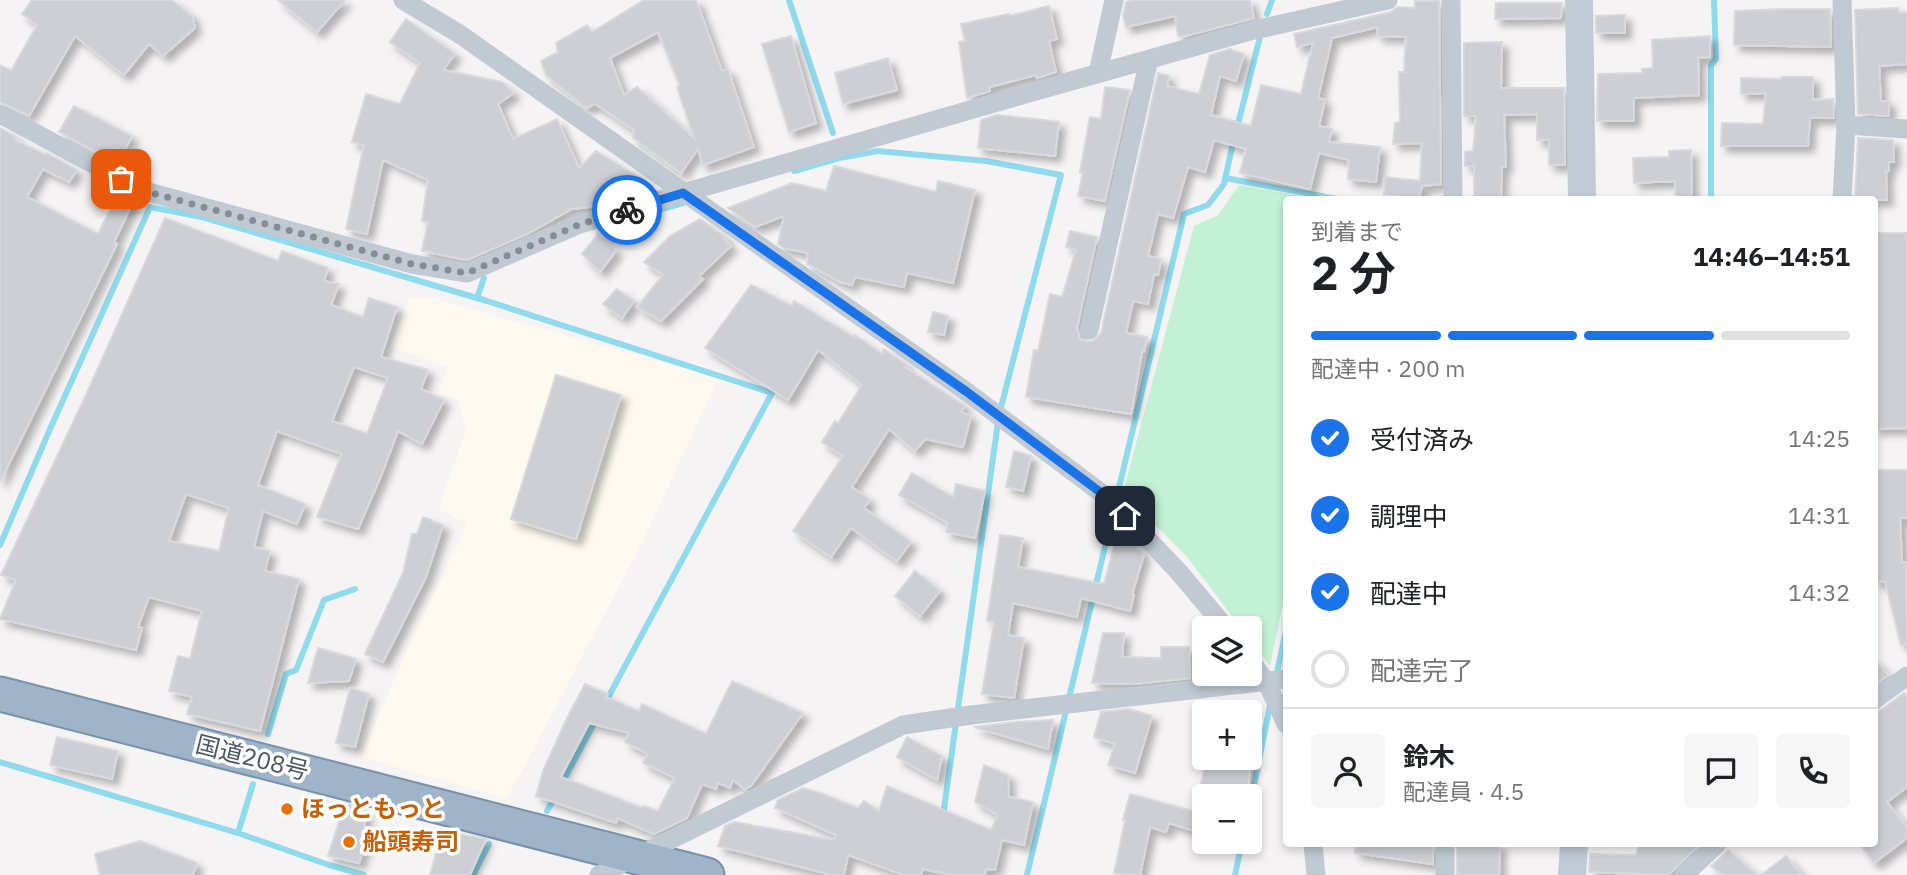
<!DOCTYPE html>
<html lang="ja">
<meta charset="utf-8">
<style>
body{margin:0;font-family:"IBM Plex Sans","Noto Sans JP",sans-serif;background:#f6f6f6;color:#202124;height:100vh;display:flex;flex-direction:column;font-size:26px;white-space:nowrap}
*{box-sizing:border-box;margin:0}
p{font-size:23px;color:#757577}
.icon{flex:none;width:38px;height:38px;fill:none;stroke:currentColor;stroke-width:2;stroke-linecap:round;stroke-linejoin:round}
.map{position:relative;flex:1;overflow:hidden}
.panel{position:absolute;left:1283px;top:196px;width:595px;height:651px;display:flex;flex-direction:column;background:#fff;border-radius:7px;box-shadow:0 4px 10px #0003}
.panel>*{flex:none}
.controls{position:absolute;left:1192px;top:616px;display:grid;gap:14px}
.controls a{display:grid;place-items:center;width:70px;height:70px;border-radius:7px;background:#fff;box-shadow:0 4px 10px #0003;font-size:35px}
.pin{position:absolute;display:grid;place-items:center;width:60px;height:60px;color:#fff;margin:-30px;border-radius:14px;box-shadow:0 4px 10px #0006}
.courier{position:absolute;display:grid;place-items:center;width:70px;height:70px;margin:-35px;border:5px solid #1a73e8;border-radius:50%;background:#fff;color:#222;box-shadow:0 2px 9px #0007}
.summary em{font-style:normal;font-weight:700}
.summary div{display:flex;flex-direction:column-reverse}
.summary{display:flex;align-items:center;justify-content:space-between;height:119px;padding:0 28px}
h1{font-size:46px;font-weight:700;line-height:52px}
.bar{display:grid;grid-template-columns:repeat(4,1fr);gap:10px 7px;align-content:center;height:84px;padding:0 28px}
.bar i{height:9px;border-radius:5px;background:#e0e0e0}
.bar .on{background:#1a73e8}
.bar p{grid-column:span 4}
.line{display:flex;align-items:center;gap:18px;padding:0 28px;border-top:2px solid #e0e0e0}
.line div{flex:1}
.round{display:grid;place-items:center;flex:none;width:74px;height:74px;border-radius:7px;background:#f6f6f6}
ol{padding:0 28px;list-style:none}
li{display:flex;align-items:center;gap:21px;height:77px}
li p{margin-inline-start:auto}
li .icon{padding:7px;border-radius:50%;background:#1a73e8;color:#fff;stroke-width:4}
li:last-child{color:#757577}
li i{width:38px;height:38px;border:4px solid #e0e0e0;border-radius:50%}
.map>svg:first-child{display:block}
</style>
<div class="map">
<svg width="1907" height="875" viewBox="0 0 1907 875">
<defs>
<filter id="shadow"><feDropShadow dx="6" dy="6" stdDeviation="3.5" flood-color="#0004"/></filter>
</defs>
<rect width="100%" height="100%" fill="#f5f3f3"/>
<path fill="#fdf9ef" d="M409,298H428L442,301L755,388L716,383L643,541L507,799L361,757L411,641L467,524L438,509L466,431L458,400L438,394L448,367L390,346Z"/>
<path fill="#c3f1d5" d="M1239,185L1317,199L1286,200V589L1270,666L1250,639V628H1241L1188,558L1123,492L1194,226L1218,215Z"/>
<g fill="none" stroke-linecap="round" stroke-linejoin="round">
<path stroke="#90daee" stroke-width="6" d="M789,0L833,133
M1267,14L1272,0
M1237,128L1261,33
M794,171L839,158L878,151L986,161L1061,175L1000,411
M1225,178L1342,200
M1711,200V65L1716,59L1714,0
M648,213L683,203
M478,295L484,278
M0,545L50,429L150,207L202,217L487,301L772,393L604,705
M1276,677L1286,631
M268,734L286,674L296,670L324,600L355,589
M0,762L238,833L329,865L364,875
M561,785L597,718
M1250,806L1270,705
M547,811L556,795
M943,816L998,422
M238,833L253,784
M473,875L489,844
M1027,875L1184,214L1208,205L1224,184L1234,138
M1235,875L1242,842"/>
</g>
<path fill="#cdcfd5" stroke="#d7d9de" stroke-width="2" fill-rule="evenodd" filter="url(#shadow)" d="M32,0H172L192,16L195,28L163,56L149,44L124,75L75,36L29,116L0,102V65L11,71L37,25L22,14Z
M278,0H345L317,32Z
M644,0H696L722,71L728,69L754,147L703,165L698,149L681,173L633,138L634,130L595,104L586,108L546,75L541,61L558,52L556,43L587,25L592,32ZM658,32L680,86L677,87L694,138L637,87L624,95L610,58Z
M1133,0H1250L1254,18L1182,37V36H1178L1175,16L1126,27L1123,16L1126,2Z
M1415,1H1439L1441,184L1422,186L1419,199L1384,195L1385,177L1420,181L1422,143L1393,144L1395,123L1400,122L1399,72H1404L1406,37L1377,36L1378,27L1332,38L1318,98L1325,100L1319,126L1332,129L1329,142L1380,147L1376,182L1348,179L1349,160L1319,153L1310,189L1240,173L1246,149L1214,140L1205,172L1188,167L1173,218L1158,214L1148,256L1161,259L1158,275L1154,274L1148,304L1133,301L1126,333L1147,337L1144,352H1142L1131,414L1026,397L1034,350L1038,351L1050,294L1062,297L1076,250L1066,247L1070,231L1097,237L1077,328L1080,339L1087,342L1093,341L1101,333L1158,73L1169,76L1167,86L1199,94L1210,55L1230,49L1244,54L1236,81L1220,76L1211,115L1251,126L1261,85L1301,94L1313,43L1297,47L1294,34L1391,12L1397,7L1415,8Z
M1496,3H1562L1561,18L1495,19Z
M1049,6L1057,39L1049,41L1056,72L1037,78L1036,75L990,87V91L967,98L959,42L965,41L961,24L1009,14V16Z
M1898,8V13H1907V64L1879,66L1881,101H1889V116L1858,114L1855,10Z
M1785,9H1830L1831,47L1734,45L1735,11Z
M1625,15V33H1596V16Z
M406,19L455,54L443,70L502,82L514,93L498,104L513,139L557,119L579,168L596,151L637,176L631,188L589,207L572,209L527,234L467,260L422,251L428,222L422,221L428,180L383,160L367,234L346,229L364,145L352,142L366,94L400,104L420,63L390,42Z
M791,36L816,123L789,132L762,44Z
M1710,36V57L1698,58L1699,95L1634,98V121H1597L1598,74L1642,73V69L1653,68L1652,40Z
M1502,42L1501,88H1564L1565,165H1549V140H1537V114L1504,115L1506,167H1502L1501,200H1474V166H1465V152L1473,151L1476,116H1464V43Z
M888,58L897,90L843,104L835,73Z
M1781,77H1813V100L1833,99L1834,118H1810L1808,146H1721L1722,123L1763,124L1766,93L1741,94V78L1781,79Z
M1105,87L1130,90L1105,201L1078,196L1083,173L1080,172L1090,117L1101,119Z
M74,106L132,136L118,164L59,132Z
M997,115L1059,122L1055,156L978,148L981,120Z
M0,128L16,137L15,140L46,155L47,153L77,170L69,182L43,169L27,197L98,234L119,192L134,200L114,242L117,244L0,482Z
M1858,138L1893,140L1894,162H1889V171L1886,172L1887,200H1855Z
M1691,150L1692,200H1676L1675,181L1634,183L1633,158L1669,157V151Z
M834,166L936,192L938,181L975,190L953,283L907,273L904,287L855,277L852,285L840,282L807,264L808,253L784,248L778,244L784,216L755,227L728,208L792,183L826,191Z
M165,218L278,261L282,251L328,268L324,281L339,284L331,305L363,317L369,298L397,307L381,357L428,370L421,389L444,400L422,444L398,431L381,476L358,529L317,517L342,454L277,431L258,485L305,504L297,524L263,511L254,547L270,551L265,571L299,579L260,731L187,714L192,697L169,691L178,656L190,659L202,611L149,597L138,627L142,628L136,650L0,619L16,580L1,575L86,395ZM354,367L388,378L367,434L332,421ZM186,494L229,508L219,551L169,541Z
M700,219L727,238L724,239L731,246L699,276L703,279L661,321L637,307L663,275L644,262L670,236Z
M1874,233H1907V428L1874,429Z
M598,234L616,251L600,272L582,254Z
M751,285L792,306L794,301L854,337L855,335L882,354L884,349L907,365L905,367L965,406L961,412L971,416L963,447L925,439L915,451L889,429L852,487L870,500L864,508L911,542L897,561L851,528L831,557L793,531L843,456L822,442L835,421L838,423L862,385L818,350L788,400L705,348Z
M617,289L634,301L622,318L603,304Z
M933,312L948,316L944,335L928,332Z
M556,375L621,395L576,539L511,519Z
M1014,451L1031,456L1023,491L1006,487Z
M1874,470H1907V518H1900L1902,562H1906L1907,644L1901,645L1885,581L1874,582Z
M912,473L953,497L956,484L985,491L975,538L946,532L948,523L899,495Z
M423,517L443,525L426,577L383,662L365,654L403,573L412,534H417Z
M1119,527L1144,554L1132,595H1134L1130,611L1081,598L1077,617L1013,603L1008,635L1024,638L1014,698L982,694L994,622L987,621L1000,535L1023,538L1018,567L1104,584Z
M915,571L940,591L920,616L895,596Z
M1103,633H1124L1122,657L1161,658V647H1189L1190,678L1133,684L1092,683Z
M318,648L356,659L349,681L308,683Z
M1874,659L1888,675L1874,685Z
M732,681L803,713L751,786L745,789L733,780L730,788L718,783L716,789L702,784L687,818L654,834L617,818L616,823L536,796L543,771L567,718L585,684L608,694L606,697L639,711L642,704L706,734ZM589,723L629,733L625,742L648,754L643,763L675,778L658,811L644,806L643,808L561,777Z
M350,688L369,694L355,747L336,743Z
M1904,693L1907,696V787L1887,802L1907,827V838L1874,863L1860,844H1874V712L1881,710Z
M1129,709L1152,716L1135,773L1108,765L1115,744L1094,737L1101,712Z
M1053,720L1048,749L974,727L1015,722Z
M57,737L118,751L112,779L50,765Z
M907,737L942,756L937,780L897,757Z
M1208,758H1251L1247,796H1197Z
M984,765L1008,775L1009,797L1033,802L1024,845L1002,840L995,870L986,869L985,875H952L923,869L921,875H904L848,855L844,875H832L718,846L725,826L734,822L834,840L836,835L775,808L778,800L803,788L823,794L858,808L864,801L879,811L887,786L991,830L998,815L975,802Z
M1130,794L1204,814V834L1169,823L1166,832L1150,827L1140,875L1114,873L1125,821L1123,820Z
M345,803L366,811L364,828H370L359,863L328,856Z
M442,831L486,839L470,875H430Z
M140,841L197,863L193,875H100L95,854Z
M1356,844H1433V864L1355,853Z
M1457,844H1500L1499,875H1457Z
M1639,844H1700L1668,875L1589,872L1590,854L1636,855Z
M1728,850L1757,875H1722L1711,866Z
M1786,856L1802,875H1761Z"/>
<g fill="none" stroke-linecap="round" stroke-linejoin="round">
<defs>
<path id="trunk" d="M0,694L707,875"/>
</defs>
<use href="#trunk" stroke="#7690ad" stroke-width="37"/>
<path stroke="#c1cad2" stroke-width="19" d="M403,0L461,35L967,392L1108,498L1177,570L1226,628
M1451,0L1453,200
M1842,0L1846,125L1842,200
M1098,73L1114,0
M0,114L141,190L412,264L467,273L577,225L683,193L1039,90L1250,31L1388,0
M1846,125L1907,129
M1089,330L1149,59
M1250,660L1267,683L1286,724
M1874,700L1907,676
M1313,844L1316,875
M599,875L903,725L971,715L1286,679
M1445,875V844
M1684,875L1717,844"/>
<path stroke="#c1cbd6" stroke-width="28" d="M1579,0L1582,200
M1572,875L1574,844"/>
<use href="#trunk" stroke="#9fb4c9" stroke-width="33"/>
</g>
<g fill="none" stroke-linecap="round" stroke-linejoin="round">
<path stroke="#868d94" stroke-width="7" stroke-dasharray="0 12.6" d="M121,179L141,190L412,264L467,273L578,225L627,210"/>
<path stroke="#1a73e8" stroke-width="9" d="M627,210L683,193L967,392L1108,498L1125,516"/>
</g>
<g fill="#e8710a" stroke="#fff" stroke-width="2.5">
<circle cx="287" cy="809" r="7"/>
<circle cx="349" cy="842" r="7"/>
</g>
<g text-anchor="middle" stroke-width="7" stroke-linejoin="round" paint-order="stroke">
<g font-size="24" fill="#4a5661" stroke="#fff">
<text transform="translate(252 758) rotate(14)" y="8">国道208号</text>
</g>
<g font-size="24" font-weight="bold" fill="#c56008" stroke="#fff" text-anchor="start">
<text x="301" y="817">ほっともっと</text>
<text x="363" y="850">船頭寿司</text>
</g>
</g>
</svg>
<div class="controls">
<a><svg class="icon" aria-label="layers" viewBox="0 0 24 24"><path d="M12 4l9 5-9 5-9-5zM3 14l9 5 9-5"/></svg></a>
<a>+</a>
<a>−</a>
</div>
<div class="pin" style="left:121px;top:179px;background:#ea580c"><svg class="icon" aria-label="bag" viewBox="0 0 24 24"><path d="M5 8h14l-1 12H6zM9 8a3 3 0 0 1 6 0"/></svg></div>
<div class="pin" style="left:1125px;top:516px;background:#1f2937"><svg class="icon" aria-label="home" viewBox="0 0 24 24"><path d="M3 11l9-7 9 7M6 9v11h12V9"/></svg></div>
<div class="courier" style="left:627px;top:210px"><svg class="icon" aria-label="bike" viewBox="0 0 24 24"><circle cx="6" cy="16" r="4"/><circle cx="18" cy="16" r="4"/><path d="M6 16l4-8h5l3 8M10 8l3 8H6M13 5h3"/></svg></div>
<section class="panel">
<div class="summary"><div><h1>2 分</h1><p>到着まで</p></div><em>14:46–14:51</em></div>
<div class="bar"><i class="on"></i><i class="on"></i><i class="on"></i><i></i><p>配達中 · 200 m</p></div>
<ol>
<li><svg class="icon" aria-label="check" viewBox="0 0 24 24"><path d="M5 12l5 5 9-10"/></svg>受付済み<p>14:25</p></li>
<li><svg class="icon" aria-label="check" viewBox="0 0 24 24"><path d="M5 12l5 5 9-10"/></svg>調理中<p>14:31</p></li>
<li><svg class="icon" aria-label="check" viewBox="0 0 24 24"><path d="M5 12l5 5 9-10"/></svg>配達中<p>14:32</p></li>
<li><i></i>配達完了</li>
</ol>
<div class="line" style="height:126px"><a class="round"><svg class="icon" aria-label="person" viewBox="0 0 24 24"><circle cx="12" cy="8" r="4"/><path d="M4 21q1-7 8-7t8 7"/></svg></a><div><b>鈴木</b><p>配達員 · 4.5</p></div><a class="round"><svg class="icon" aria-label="chat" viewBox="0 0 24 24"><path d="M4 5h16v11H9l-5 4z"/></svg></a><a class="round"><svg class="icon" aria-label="phone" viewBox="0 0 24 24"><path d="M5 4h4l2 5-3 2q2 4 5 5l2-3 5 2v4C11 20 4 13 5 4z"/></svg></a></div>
</section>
</div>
